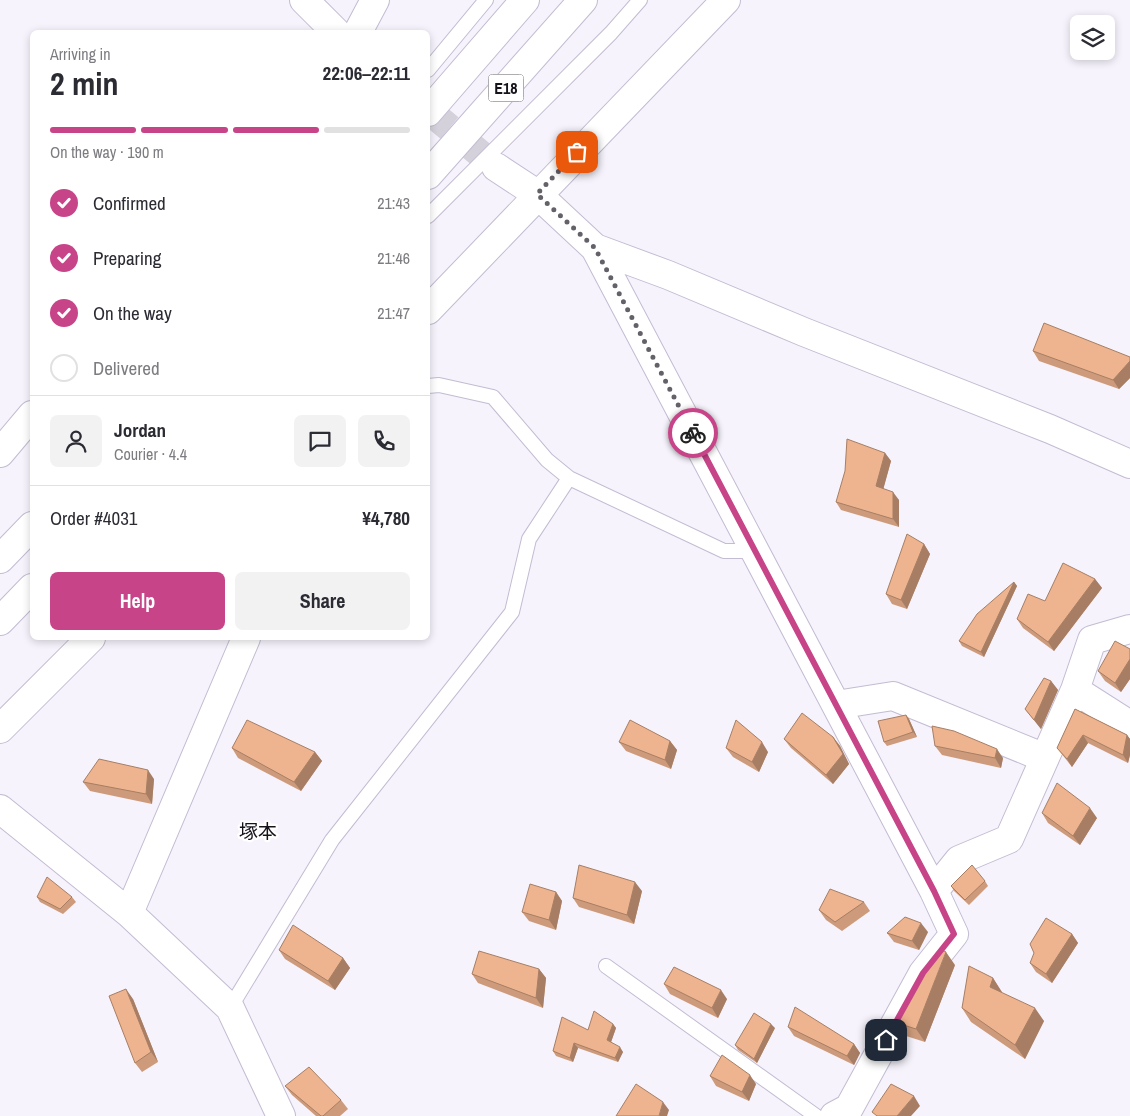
<!DOCTYPE html>
<meta charset="utf-8">
<style>
body{margin:0;font-family:"Archivo Narrow","Noto Sans JP",sans-serif;background:#f2f2f3;color:#2b2b33;height:100vh;display:flex;flex-direction:column;font-size:19px;white-space:nowrap}
*{box-sizing:border-box;margin:0}
p{font-size:16px;color:#7c7c81}
.icon{flex:none;width:28px;height:28px;fill:none;stroke:currentColor;stroke-width:2;stroke-linecap:round;stroke-linejoin:round}
.map{position:relative;flex:1;overflow:hidden}
.sheet{position:absolute;left:30px;top:30px;width:400px;height:610px;display:flex;flex-direction:column;background:#fff;border-radius:8px;box-shadow:0 2px 8px #0003}
.sheet>*{flex:none}
.controls{position:absolute;left:1070px;top:15px;display:grid;gap:10px}
.controls a{display:grid;place-items:center;width:45px;height:45px;border-radius:8px;background:#fff;box-shadow:0 2px 8px #0003;font-size:25px}
.pin{position:absolute;display:grid;place-items:center;width:42px;height:42px;color:#fff;margin:-21px;border-radius:10px;box-shadow:0 2px 8px #0006}
.courier{position:absolute;display:grid;place-items:center;width:50px;height:50px;margin:-25px;border:4px solid #c84489;border-radius:50%;background:#fff;color:#222;box-shadow:0 1px 6px #0007}
.head em{font-style:normal;font-weight:700}
.head div{display:flex;flex-direction:column-reverse}
.head{display:flex;align-items:center;justify-content:space-between;height:85px;padding:0 20px}
h1{font-size:32px;font-weight:700;line-height:38px}
.bar{display:grid;grid-template-columns:repeat(4,1fr);gap:8px 5px;align-content:center;height:60px;padding:0 20px}
.bar i{height:6px;border-radius:4px;background:#e1e1e2}
.bar .on{background:#c84489}
.bar p{grid-column:span 4}
.line{display:flex;align-items:center;gap:12px;padding:0 20px;border-top:1px solid #e1e1e2}
.line div{flex:1}
.round{display:grid;place-items:center;flex:none;width:52px;height:52px;border-radius:8px;background:#f2f2f3}
ol{padding:0 20px;list-style:none}
li{display:flex;align-items:center;gap:15px;height:55px}
li p{margin-inline-start:auto}
li .icon{padding:5px;border-radius:50%;background:#c84489;color:#fff;stroke-width:4}
li:last-child{color:#7c7c81}
li i{width:28px;height:28px;border:2px solid #e1e1e2;border-radius:50%}
.button{display:flex;gap:10px;margin-top:auto;padding:10px 20px}
.button a{flex:1;height:58px;border-radius:8px;background:#c84489;color:#fff;font-size:20px;font-weight:700;line-height:58px;text-align:center}
.button a+a{background:#f2f2f3;color:#2b2b33}
.map>svg:first-child{display:block}
</style>
<div class="map">
<svg width="1130" height="1116" viewBox="0 0 1130 1116">
<rect width="100%" height="100%" fill="#f6f3fc"/>
<g fill="none" stroke-linecap="round" stroke-linejoin="round">
<path stroke="#d4d1da" stroke-width="28" stroke-dasharray="28 14" stroke-linecap="butt" d="M428,110L496,167"/>
<defs>
<path id="lane" d="M428,70L486,0
M428,216L611,33L640,0
M428,386L439,385L493,397L547,460L569,478L724,551H755
M606,966L816,1116
M230,1008L332,840L512,612L529,539L569,478"/>
<path id="street" d="M358,32L375,0
M496,167L537,194L595,248L934,891L954,934L923,973L849,1108L834,1116
M595,248L668,275L804,332L1050,429L1130,464
M428,310L726,0
M0,453L32,415
M1075,690L1130,725
M836,705L893,696L1045,758
M0,729L91,638
M0,809L129,913L230,1008L281,1116
M934,891L959,860L1009,839L1075,690L1092,640L1130,629
M129,913L246,638"/>
<path id="secondary" d="M304,0L336,32"/>
<path id="highway" d="M428,112L525,0
M428,175L583,0
M0,559L32,526
M0,621L32,588"/>
</defs>
<use href="#lane" stroke="#c3bcd2" stroke-width="16"/>
<use href="#street" stroke="#c3bcd2" stroke-width="30"/>
<use href="#secondary" stroke="#c3bcd2" stroke-width="30"/>
<use href="#highway" stroke="#c3bcd2" stroke-width="30"/>
<use href="#lane" stroke="#fff" stroke-width="14"/>
<use href="#street" stroke="#fff" stroke-width="28"/>
<use href="#secondary" stroke="#fff" stroke-width="28"/>
<use href="#highway" stroke="#fff" stroke-width="28"/>
</g>
<path fill="#cd9b7b" d="M1033,351L1130,357V378L1119,389L1039,361Z
M885,453L891,461L883,489L899,500V527L841,510L836,502Z
M924,544L930,554L907,609L892,604L886,594Z
M1095,579L1102,588L1054,651L1023,628L1017,619L1045,601Z
M1014,582L1017,586L984,657L962,646L959,641Z
M1130,649V679L1121,692L1105,681L1098,671Z
M1051,681L1058,690L1041,729L1025,709Z
M1075,709L1127,735L1130,739V755L1128,763L1088,743L1072,767L1057,748Z
M906,715L909,719L917,737L887,746L884,742Z
M833,737L840,746L849,764L833,784L791,748L784,739Z
M670,741L677,750L671,769L626,751L619,742Z
M935,746L1003,758L1001,768L942,755Z
M232,748L315,752L322,761L301,791L238,758Z
M726,748L768,752L759,772L733,757Z
M154,779L152,804L90,791L83,782Z
M1042,813L1097,818L1080,845L1048,823Z
M985,881L988,886L969,905L954,891L951,886Z
M642,891L634,924L579,907L573,898Z
M556,892L562,901L556,930L529,921L522,912Z
M37,897H72L76,902L63,914L40,902Z
M864,902L870,911L842,931L826,920L819,910Z
M928,932L919,950L894,942L887,933Z
M1072,934L1078,943L1052,983L1036,972L1030,963Z
M279,950L343,958L350,968L335,990L285,959Z
M955,965L925,1042L906,1036L897,1023Z
M539,969L546,978L543,1008L478,983L472,974Z
M993,978L1002,993L1044,1021L1025,1059L971,1022L962,1008Z
M664,984L727,999L718,1018L670,994Z
M133,999L158,1062L142,1072L135,1063Z
M613,1024L616,1028L611,1042L623,1052L618,1062L578,1048L573,1062L556,1056L553,1051L588,1030Z
M788,1027L854,1044L860,1053L854,1065L794,1036Z
M775,1028L757,1063L738,1050L735,1045Z
M710,1076L756,1084L749,1101L716,1086Z
M285,1086L341,1100L348,1109L340,1116H316L292,1095Z"/>
<path fill="#a77e64" d="M1130,361V378L1119,389L1113,380Z
M885,453L891,461L882,494L876,486Z
M893,492L899,500V527L893,519Z
M924,544L930,554L907,609L901,600Z
M1095,579L1102,588L1054,651L1048,642Z
M1014,582L1017,586L984,657L981,652Z
M1130,659V679L1121,692L1115,683Z
M1051,681L1058,690L1041,729L1034,720Z
M906,715L909,719L917,737L913,732Z
M1083,735L1088,743L1072,767L1067,759Z
M1127,735L1130,739V755L1128,763L1123,755Z
M833,737L840,746L849,764L833,784L826,775Z
M670,741L677,750L671,769L665,760Z
M762,742L768,752L759,772L752,762Z
M997,749L1003,758L1001,768L995,758Z
M315,752L322,761L301,791L294,782Z
M148,770L154,779L152,804L146,794Z
M1090,808L1097,818L1080,845L1073,836Z
M635,882L642,891L634,924L627,915Z
M556,892L562,901L556,930L549,920Z
M921,923L928,932L919,950L912,941Z
M1072,934L1078,943L1052,983L1046,974Z
M946,952L955,965L925,1042L916,1029Z
M343,958L350,968L335,990L328,981Z
M539,969L546,978L543,1008L536,998Z
M993,978L1002,992L1000,1001L990,987Z
M126,989L133,999L158,1062L151,1052Z
M721,990L727,999L718,1018L712,1008Z
M1035,1008L1044,1021L1025,1059L1015,1045Z
M613,1024L616,1028L610,1045L607,1040Z
M771,1024L775,1028L757,1063L754,1059Z
M574,1043L578,1048L573,1062L570,1058Z
M854,1044L860,1053L854,1065L847,1056Z
M620,1047L623,1052L618,1062L615,1058Z
M750,1075L756,1084L749,1101L742,1092Z
M914,1096L920,1106L911,1116H897Z
M663,1102L669,1110L667,1116H659Z"/>
<path fill="#eeb48f" stroke="#a77e64" d="M1044,323L1130,357V361L1113,380L1033,351Z
M847,439L885,453L876,486L893,492V519L836,502L845,471Z
M907,534L924,544L901,600L886,594Z
M1063,563L1095,579L1048,642L1017,619L1028,594L1045,601Z
M1014,582L981,652L959,641L977,614Z
M1115,641L1130,649V659L1115,683L1098,671Z
M1044,678L1051,681L1034,720L1025,709Z
M1075,709L1127,735L1123,755L1083,735L1067,759L1057,748Z
M802,713L833,737L843,754L826,775L784,739Z
M906,715L913,732L884,742L878,721Z
M247,720L315,752L294,782L232,748Z
M630,720L670,741L665,760L619,742Z
M736,720L762,742L752,762L726,748Z
M932,726L954,731L997,749L995,758L935,746Z
M99,759L148,770L146,794L83,782Z
M1057,783L1090,808L1073,836L1042,813Z
M579,865L635,882L627,915L573,898Z
M972,865L985,881L965,900L951,886Z
M47,877L72,897L60,909L37,897Z
M530,884L556,892L549,920L522,912Z
M830,889L864,902L835,922L819,910Z
M905,917L921,923L912,941L887,933Z
M1046,918L1072,934L1046,974L1030,963L1034,953L1030,944Z
M293,925L343,958L328,981L279,950Z
M942,950L946,952L916,1029L897,1023L927,969Z
M479,951L539,969L536,998L472,974Z
M969,966L993,978L990,987L1035,1008L1015,1045L962,1008Z
M674,967L721,990L712,1008L664,984Z
M126,989L151,1052L135,1063L109,996Z
M795,1007L854,1044L847,1056L788,1027Z
M594,1011L613,1024L607,1040L620,1047L615,1058L574,1043L570,1058L553,1051L562,1017L588,1030Z
M754,1013L771,1024L754,1059L735,1045Z
M722,1055L750,1075L742,1092L710,1076Z
M309,1067L341,1100L323,1116H321L285,1086Z
M636,1084L663,1102L659,1116H616Z
M891,1084L914,1096L897,1116H877L872,1112Z"/>
<g fill="none" stroke-linecap="round" stroke-linejoin="round">
<path stroke="#646169" stroke-width="5" stroke-dasharray="0 9" d="M577,152L537,194L595,248L693,433"/>
<path stroke="#c84489" stroke-width="6" d="M693,433L934,891L954,934L923,973L886,1040"/>
</g>
<g text-anchor="middle" stroke-width="4.5" stroke-linejoin="round" paint-order="stroke">
<rect fill="#fff" stroke="#5c5a5f" stroke-width="1" x="488.5" y="74.5" width="35" height="27" rx="4"/>
<g font-size="16" font-weight="bold" fill="#16131a">
<text x="506" y="94">E18</text>
</g>
<g font-size="19" fill="#16131a" stroke="#fff">
<text x="258" y="838">塚本</text>
</g>
</g>
</svg>
<div class="controls">
<a><svg class="icon" aria-label="layers" viewBox="0 0 24 24"><path d="M12 4l9 5-9 5-9-5zM3 14l9 5 9-5"/></svg></a>
</div>
<div class="pin" style="left:577px;top:152px;background:#ea580c"><svg class="icon" aria-label="bag" viewBox="0 0 24 24"><path d="M5 8h14l-1 12H6zM9 8a3 3 0 0 1 6 0"/></svg></div>
<div class="pin" style="left:886px;top:1040px;background:#1f2937"><svg class="icon" aria-label="home" viewBox="0 0 24 24"><path d="M3 11l9-7 9 7M6 9v11h12V9"/></svg></div>
<div class="courier" style="left:693px;top:433px"><svg class="icon" aria-label="bike" viewBox="0 0 24 24"><circle cx="6" cy="16" r="4"/><circle cx="18" cy="16" r="4"/><path d="M6 16l4-8h5l3 8M10 8l3 8H6M13 5h3"/></svg></div>
<section class="sheet">
<div class="head"><div><h1>2 min</h1><p>Arriving in</p></div><em>22:06–22:11</em></div>
<div class="bar"><i class="on"></i><i class="on"></i><i class="on"></i><i></i><p>On the way · 190 m</p></div>
<ol>
<li><svg class="icon" aria-label="check" viewBox="0 0 24 24"><path d="M5 12l5 5 9-10"/></svg>Confirmed<p>21:43</p></li>
<li><svg class="icon" aria-label="check" viewBox="0 0 24 24"><path d="M5 12l5 5 9-10"/></svg>Preparing<p>21:46</p></li>
<li><svg class="icon" aria-label="check" viewBox="0 0 24 24"><path d="M5 12l5 5 9-10"/></svg>On the way<p>21:47</p></li>
<li><i></i>Delivered</li>
</ol>
<div class="line" style="height:90px"><a class="round"><svg class="icon" aria-label="person" viewBox="0 0 24 24"><circle cx="12" cy="8" r="4"/><path d="M4 21q1-7 8-7t8 7"/></svg></a><div><b>Jordan</b><p>Courier · 4.4</p></div><a class="round"><svg class="icon" aria-label="chat" viewBox="0 0 24 24"><path d="M4 5h16v11H9l-5 4z"/></svg></a><a class="round"><svg class="icon" aria-label="phone" viewBox="0 0 24 24"><path d="M5 4h4l2 5-3 2q2 4 5 5l2-3 5 2v4C11 20 4 13 5 4z"/></svg></a></div>
<div class="line" style="height:65px"><div>Order #4031</div><b>¥4,780</b></div>
<div class="button"><a>Help</a><a>Share</a></div>
</section>
</div>
